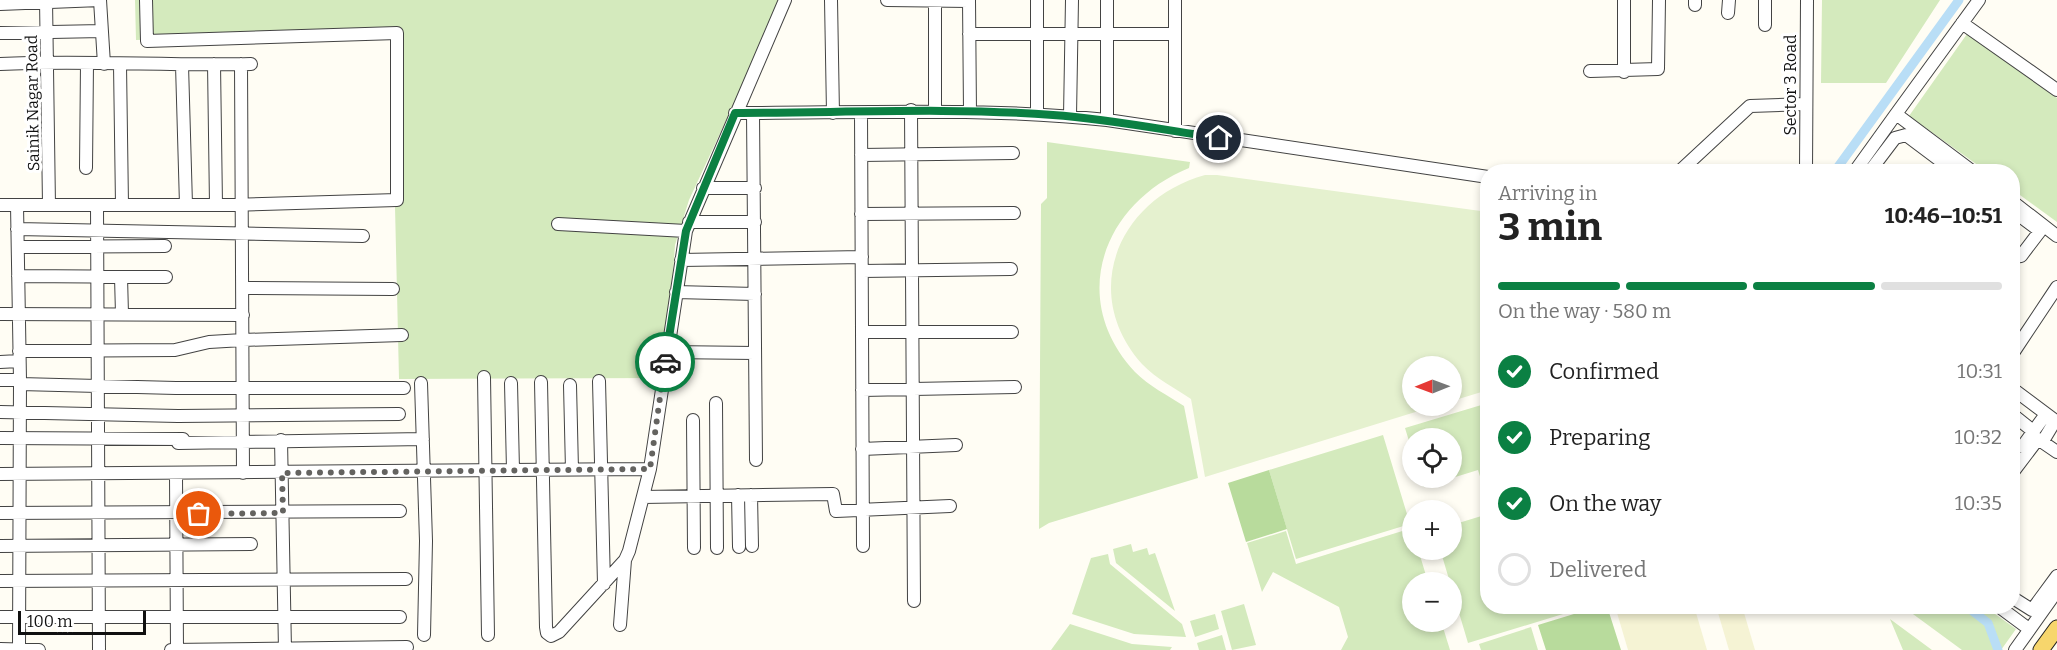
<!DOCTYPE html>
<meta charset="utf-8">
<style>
body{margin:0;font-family:Bitter,serif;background:#f2f2f2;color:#222;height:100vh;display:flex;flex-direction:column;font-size:22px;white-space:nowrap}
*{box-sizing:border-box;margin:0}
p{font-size:20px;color:#767676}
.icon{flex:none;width:33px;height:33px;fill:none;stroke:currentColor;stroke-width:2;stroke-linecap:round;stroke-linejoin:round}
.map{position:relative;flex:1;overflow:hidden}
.drawer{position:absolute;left:1480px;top:164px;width:540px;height:450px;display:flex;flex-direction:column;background:#fff;border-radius:24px;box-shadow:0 3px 9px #0003}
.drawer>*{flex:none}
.needle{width:39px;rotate:269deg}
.fabs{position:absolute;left:1402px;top:356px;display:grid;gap:12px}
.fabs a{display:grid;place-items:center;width:60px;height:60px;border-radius:50%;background:#fff;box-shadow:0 3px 9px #0003;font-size:30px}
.scale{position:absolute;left:18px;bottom:15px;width:128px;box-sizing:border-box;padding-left:6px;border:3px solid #101010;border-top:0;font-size:16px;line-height:21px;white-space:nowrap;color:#101010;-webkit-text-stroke:4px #fff;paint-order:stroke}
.pin{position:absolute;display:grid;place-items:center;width:51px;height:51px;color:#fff;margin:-26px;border:3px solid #fff;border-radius:50%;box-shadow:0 2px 6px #0007}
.courier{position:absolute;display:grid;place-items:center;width:60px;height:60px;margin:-30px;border:4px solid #0b8043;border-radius:50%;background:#fff;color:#222;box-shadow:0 2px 8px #0007}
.headline em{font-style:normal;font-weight:700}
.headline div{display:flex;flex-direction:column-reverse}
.headline{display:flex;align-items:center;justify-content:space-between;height:102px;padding:0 18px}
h1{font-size:39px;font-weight:700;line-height:45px}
.bar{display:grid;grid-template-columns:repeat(4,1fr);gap:9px 6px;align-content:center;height:72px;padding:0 18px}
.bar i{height:8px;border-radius:4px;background:#e0e0e0}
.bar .current{background:#0b8043}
.bar p{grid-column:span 4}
ol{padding:0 18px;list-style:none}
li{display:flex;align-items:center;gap:18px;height:66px}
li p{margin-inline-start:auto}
li .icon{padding:6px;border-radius:50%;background:#0b8043;color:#fff;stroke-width:4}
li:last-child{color:#767676}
li i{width:33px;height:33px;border:3px solid #e0e0e0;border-radius:50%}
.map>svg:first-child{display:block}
</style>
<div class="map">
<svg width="2057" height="650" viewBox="0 0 2057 650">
<rect width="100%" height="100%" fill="#fffdf4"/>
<path fill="#f5f3d4" d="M1615,606H1694L1707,650H1628Z
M1716,606H1742L1755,650H1729Z"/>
<path fill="#d4eabd" d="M135,0H782L689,200L675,245L666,378L399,379L391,33L136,40Z
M1822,0H1940L1886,83H1821Z
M1967,34L2057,98V222L2013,190V171H1986L1909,116Z
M1047,142L1190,162L1189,168C1103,203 1067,299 1135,372C1149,386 1167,395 1184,406L1198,478L1049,523L1039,529L1041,204L1047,198Z
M1488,403V502L1478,470L1423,487L1420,477H1452V438H1413V454L1405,428Z
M1383,435L1410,524L1296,559L1269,470Z
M1488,514V606H1589L1468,643L1440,549H1452V525Z
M1412,528L1413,549H1418L1428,582H1413V621H1441L1450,650H1341L1348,637L1339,607L1273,572L1262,592L1247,543L1286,531L1296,564Z
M1131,544L1133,552L1147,548L1149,555L1155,553L1175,611L1116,563L1113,549Z
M1108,554L1110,564L1182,624L1186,637L1134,634L1072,614L1091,558Z
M1244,604L1256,645L1232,650L1221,611Z
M1902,606H1984L2016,629L2001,650H1962Z
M1215,614L1219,629L1195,637L1190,621Z
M1890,619L1932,650H1903Z
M1070,624L1132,644L1172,647L1170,650H1051Z
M1531,627L1538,650H1481L1479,644Z
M1222,635L1226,650H1199L1197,643Z"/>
<path fill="#b8db9c" d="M1269,470L1287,529L1246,542L1228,483Z
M1600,606H1607L1621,650H1546L1538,625Z"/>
<path fill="#e5f1cf" d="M1205,175H1217L1488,212V390L1452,401V366H1413V405H1438L1205,477L1191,399C1175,388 1156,379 1142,364C1079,293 1118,199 1205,175Z"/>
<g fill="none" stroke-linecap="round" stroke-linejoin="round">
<path stroke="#b9def6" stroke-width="9" d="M1835,171L1959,0
M1966,606L1988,623L1998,650"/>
<defs>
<path id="minor" d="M46,0L49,205
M100,0L104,64
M831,0L833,113
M887,0L969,1
M969,0L970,112
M1175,0V131
M1624,0V72
M935,1V111
M0,4L100,0
M1695,5V0
M1728,13L1729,0
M1962,23L2057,90
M1765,25V0
M0,33L102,31
M969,34H1175
M0,64C83,60 167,66 251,64
M214,64L216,205
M241,64L243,473
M120,65L122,205
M182,65L186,205
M1590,71L1658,69L1659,0
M911,110L914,601
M735,113C859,113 983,107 1107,120L1488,177
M753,113L756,460
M861,113L863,546
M1037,114V0
M1070,116L1072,0
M1107,120V0
M861,155L1013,153
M86,168L87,63
M1680,171L1750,106L1806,104
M1806,171L1807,0
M1855,171L1896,114
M1870,171L1895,138L1906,135L1954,171
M1972,171L1896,114L1979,0
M703,188H755
M2013,202L2057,236
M0,205H229L397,200V33L147,41L146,0
M17,205L20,380L19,650
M97,205L99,650
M2013,211L2040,231L2021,256L2013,257
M861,214L1014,213
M689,222H755
M558,224L686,231
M17,229L363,236
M18,247L165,246
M681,260L862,257
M862,271L1011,269
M18,276L166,277
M121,277L122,314
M243,288L393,289
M676,292L755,294
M0,314L243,315
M862,332H1012
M19,351L175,350L209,342L243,340L402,335
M667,352L755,353
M2013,353L2057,287
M0,362L19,361
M484,377L488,635
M0,380H20
M599,381L604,584
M541,382L546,627L547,633L551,636L559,632L625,560L629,551L650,469L686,231L785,0
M421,383L426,541L424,635
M511,383L513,470
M20,384L176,388H404
M570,385L572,470
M2013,389L2057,422
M862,390L1015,387
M716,403L717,548
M0,412L178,416L399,414
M2013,415L2033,431
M693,420L694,548
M0,438L183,439
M281,440L285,650
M2043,441L2055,421
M178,443L423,439
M2022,447L2046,414
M862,449L956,445
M2013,472L2038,439L2057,452
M0,474L650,469
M176,474L177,650
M738,495L739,547
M751,495L752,546
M643,497L833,494L836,511L950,506
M0,513L400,511
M0,546L251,544
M0,581L406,579
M2013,598L2032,610L2057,576
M1998,606L2029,629
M0,617H400
M620,625L625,560
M0,649L39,650
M171,650L407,647
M2015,650L2057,591"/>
<path id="major" d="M2041,650L2057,628"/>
</defs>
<use href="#minor" stroke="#434343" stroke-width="14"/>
<use href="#major" stroke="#212121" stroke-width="17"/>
<use href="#minor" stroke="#fff" stroke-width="12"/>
<use href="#major" stroke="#f7d66c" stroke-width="15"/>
</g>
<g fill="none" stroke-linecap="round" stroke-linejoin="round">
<path stroke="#646360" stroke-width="6" stroke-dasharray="0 10.8" d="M199,514L283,513L282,473L650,469L665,362"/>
<path stroke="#0b8043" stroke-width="8" d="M665,362L686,231L735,113C841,113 947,107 1053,115C1109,119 1164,130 1219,138"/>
</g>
<g text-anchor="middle" stroke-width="6" stroke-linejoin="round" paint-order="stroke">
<g font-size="16" fill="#101010" stroke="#fff">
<text transform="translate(1790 85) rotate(-90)" y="6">Sector 3 Road</text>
<text transform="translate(32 103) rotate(-91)" y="6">Sainik Nagar Road</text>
</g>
</g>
</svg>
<div class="fabs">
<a><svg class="needle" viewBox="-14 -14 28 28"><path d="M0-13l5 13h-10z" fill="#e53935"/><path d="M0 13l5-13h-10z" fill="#767676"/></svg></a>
<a><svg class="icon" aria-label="locate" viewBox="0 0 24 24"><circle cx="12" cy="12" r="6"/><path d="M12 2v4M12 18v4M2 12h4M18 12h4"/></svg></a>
<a>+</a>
<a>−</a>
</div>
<div class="scale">100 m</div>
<div class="pin" style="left:199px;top:514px;background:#ea580c"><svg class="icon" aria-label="bag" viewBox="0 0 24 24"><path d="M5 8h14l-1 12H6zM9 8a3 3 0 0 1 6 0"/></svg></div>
<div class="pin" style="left:1219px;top:138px;background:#1f2937"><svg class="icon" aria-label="home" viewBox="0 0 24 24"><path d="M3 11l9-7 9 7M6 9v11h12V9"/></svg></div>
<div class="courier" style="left:665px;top:362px"><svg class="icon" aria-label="car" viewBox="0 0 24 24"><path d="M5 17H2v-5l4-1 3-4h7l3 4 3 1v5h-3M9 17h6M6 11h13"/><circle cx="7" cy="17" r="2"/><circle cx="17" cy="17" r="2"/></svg></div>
<section class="drawer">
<div class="headline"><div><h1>3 min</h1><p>Arriving in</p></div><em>10:46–10:51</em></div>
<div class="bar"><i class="current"></i><i class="current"></i><i class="current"></i><i></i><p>On the way · 580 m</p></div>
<ol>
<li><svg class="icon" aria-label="check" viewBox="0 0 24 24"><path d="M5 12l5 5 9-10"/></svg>Confirmed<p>10:31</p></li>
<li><svg class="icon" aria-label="check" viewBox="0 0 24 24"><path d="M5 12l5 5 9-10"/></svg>Preparing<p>10:32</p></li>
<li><svg class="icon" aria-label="check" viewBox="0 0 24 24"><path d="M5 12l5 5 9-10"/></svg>On the way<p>10:35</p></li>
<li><i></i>Delivered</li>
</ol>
</section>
</div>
